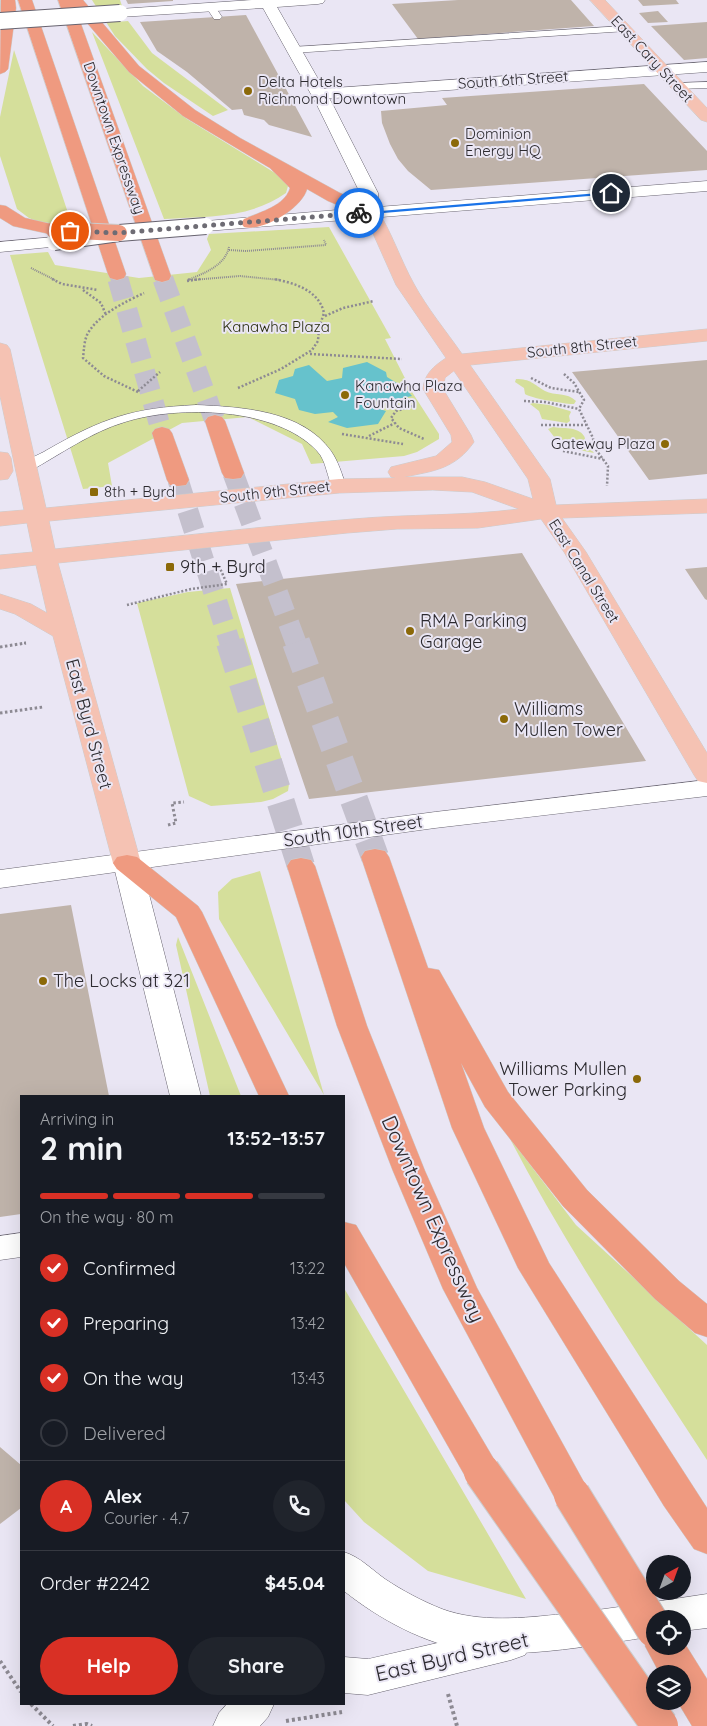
<!DOCTYPE html>
<meta charset="utf-8">
<style>
body{margin:0;font-family:Quicksand,sans-serif;background:#20242c;color:#f1f3f6;height:100vh;display:flex;flex-direction:column;font-size:19px;white-space:nowrap}
*{box-sizing:border-box;margin:0}
p{font-size:16px;color:#9ea1a6}
.icon{flex:none;width:28px;height:28px;fill:none;stroke:currentColor;stroke-width:2;stroke-linecap:round;stroke-linejoin:round}
.map{position:relative;flex:1;overflow:hidden}
.sheet{position:absolute;left:20px;top:1095px;width:325px;height:610px;display:flex;flex-direction:column;background:#171b24;border-radius:0px;box-shadow:0 5px 20px #0002}
.sheet>*{flex:none}
.needle{width:32px;rotate:41deg}
.controls{position:absolute;left:646px;top:1555px;display:grid;gap:10px}
.controls a{display:grid;place-items:center;width:45px;height:45px;border-radius:50%;background:#171b24;box-shadow:0 5px 20px #0002;font-size:25px}
.pin{position:absolute;display:grid;place-items:center;width:42px;height:42px;color:#fff;margin:-21px;border:2px solid #fff;border-radius:50%;box-shadow:0 1px 5px #0007}
.courier{position:absolute;display:grid;place-items:center;width:50px;height:50px;margin:-25px;border:4px solid #1a73e8;border-radius:50%;background:#fff;color:#222;box-shadow:0 1px 6px #0007}
.summary em{font-style:normal;font-weight:800}
.summary div{display:flex;flex-direction:column-reverse}
.summary{display:flex;align-items:center;justify-content:space-between;height:85px;padding:0 20px}
h1{font-size:32px;font-weight:800;line-height:38px}
.bar{display:grid;grid-template-columns:repeat(4,1fr);gap:8px 5px;align-content:center;height:60px;padding:0 20px}
.bar i{height:6px;border-radius:4px;background:#363941}
.bar .current{background:#d93025}
.bar p{grid-column:span 4}
.line{display:flex;align-items:center;gap:12px;padding:0 20px;border-top:1px solid #363941}
.line div{flex:1}
.round{display:grid;place-items:center;flex:none;width:52px;height:52px;border-radius:26px;background:#20242c}
ol{padding:0 20px;list-style:none}
li{display:flex;align-items:center;gap:15px;height:55px}
li p{margin-inline-start:auto}
li .icon{padding:5px;border-radius:50%;background:#d93025;color:#fff;stroke-width:4}
li:last-child{color:#9ea1a6}
li i{width:28px;height:28px;border:2px solid #363941;border-radius:50%}
.action{display:flex;gap:10px;margin-top:auto;padding:10px 20px}
.action a{flex:1;height:58px;border-radius:30px;background:#d93025;color:#fff;font-size:20px;font-weight:800;line-height:58px;text-align:center}
.action a+a{background:#20242c;color:#f1f3f6}
.map>svg:first-child{display:block}
</style>
<div class="map">
<svg width="707" height="1726" viewBox="0 0 707 1726">
<rect width="100%" height="100%" fill="#eae6f4"/>
<path fill="#d5df9b" d="M92,0H120L122,6L111,7L116,22L128,21L152,53L228,110L213,116L164,83L147,69L115,36Z
M92,32L143,86L187,119L275,173L288,186L286,193C249,219 208,216 164,219Z
M14,50L72,225L39,222L29,218L17,209L0,156V117Z
M329,227L391,338L385,339L412,392L439,434V439L417,452L404,456L311,464L302,444L248,417L182,423L108,463L112,486L83,489L10,255L48,252L55,265L139,278L197,272L211,250L207,239L209,234Z
M516,379C531,379 533,384 545,391C555,396 567,392 576,401L574,404H570C561,403 530,398 525,394L524,388L515,382Z
M533,403L549,405L570,411L571,412L569,416L570,421L567,423L542,419L539,411L530,404Z
M553,427C562,429 578,426 584,436C586,439 584,440 585,444C587,447 592,450 594,453L579,450L574,444L555,438L548,429Z
M230,588L289,784L288,791L273,799L261,802L211,806L189,796L137,603L188,592Z
M260,871L324,1095L219,919L218,892L232,879Z
M178,937L241,1096H210L176,945Z
M509,1137L576,1225L707,1345V1460C638,1354 567,1248 509,1137Z
M344,1288L526,1599L428,1571L364,1522L344,1500Z"/>
<path fill="#66c2cc" d="M367,362L386,372L387,377L405,388L412,396L394,400H377L373,407L386,411L378,424L347,428L328,422L338,417L333,412L315,414L299,410L295,399L275,393L279,380L293,376L295,369L309,365L327,381L342,378L343,368Z"/>
<path fill="#bfb3aa" d="M126,0H173V1L128,4Z
M458,0H571L594,26L418,39L392,4Z
M638,0H676L679,4L643,6Z
M658,11L668,22L648,23L639,13Z
M246,15L312,137L269,125L264,120L244,115L242,109L232,110L187,72L157,51L140,22Z
M707,22V58L684,60L651,26Z
M644,84L707,151V170L431,190L408,171L398,159L390,144L382,123L381,111L447,105L442,98Z
M707,360V474L649,480L572,372Z
M522,553L646,761L309,799L236,584Z
M707,567V600L705,599L685,569Z
M71,905L109,1096H21V1214L0,1217V914Z
M0,1447L21,1465V1508L0,1524Z"/>
<g fill="none" stroke-linecap="round" stroke-linejoin="round">
<path stroke="#c4c0cd" stroke-width="16" stroke-dasharray="16 8" stroke-linecap="butt" d="M117,274L119,280
M162,276L164,280"/>
<path stroke="#c4c0cd" stroke-width="21" stroke-dasharray="21 11" stroke-linecap="butt" d="M118,279L162,433
M163,279L215,421
M233,473L296,643
M178,480L230,643"/>
<path stroke="#c4c0cd" stroke-width="28" stroke-dasharray="28 14" stroke-linecap="butt" d="M230,642L301,866
M296,642L375,857"/>
<defs>
<path id="service" d="M211,4L214,5L222,17L220,19H214L206,7Z
M624,26L629,29L627,31L293,53L288,50L293,47Z
M707,82V88L678,89L673,86L678,83Z
M196,405C241,407 302,410 331,451C338,461 342,474 346,486L339,490L334,489C326,477 327,461 317,451C276,407 179,405 125,422C91,432 61,454 30,471H20L18,468C24,460 39,455 47,450C103,418 132,408 196,405Z"/>
<path id="minor" d="M707,780V796L435,828L0,888V870L435,812Z
M21,1233V1257L0,1260V1236Z
M511,1626L525,1631L531,1643L525,1655L511,1660L368,1695L344,1693V1657L368,1659Z
M227,1704H274L268,1717L260,1726H213L219,1713Z"/>
<path id="tertiary" d="M707,62V72L320,99L314,97L312,94L314,91L320,89Z
M127,855L137,857L141,863L201,1096H170L113,863L117,857Z
M344,1552C360,1557 371,1569 385,1579C403,1591 422,1601 442,1609C480,1623 524,1618 563,1614C611,1609 659,1601 707,1594V1628L682,1631V1619H655V1636C601,1644 524,1659 470,1651C425,1644 379,1619 344,1591Z"/>
<path id="secondary" d="M252,0H325L323,3L318,4L277,7L333,105L378,193V207L707,181V191L206,231L200,230L197,226L200,222L206,221L361,208L360,193L317,105L263,8L120,17L115,16L113,13L115,10L120,9Z
M54,237L60,238L63,242L60,246L0,252V242Z"/>
<path id="primary" d="M590,0H605L707,108V122L701,120Z
M370,207L376,208C392,232 400,259 414,284C427,308 446,331 462,354L707,329V341L470,365L550,479L556,505L707,499V513L562,518L586,552L707,753V783L698,781L694,775L564,552L541,519L478,528L397,529L347,533L58,563L141,863L137,869L127,871L117,869L113,863L53,636L15,614L0,609V594L31,604L47,613L36,565L0,569V555L33,552L27,523L0,526V512L24,510L0,396V343L7,345L10,349L46,508L339,479L396,478L391,477L388,472L391,467L436,456L452,442L451,435L423,389C424,374 434,366 446,358L396,285L371,229L361,212L364,208ZM454,371L528,479L533,499L485,482L462,477H404C434,471 455,469 474,442L471,435L443,389L445,378ZM433,490L472,492L519,509C464,516 409,514 353,519C254,527 154,539 55,549L49,521L339,493Z
M0,452L8,453L11,458L13,471L8,479L0,480Z"/>
<path id="motorway" d="M1,0H15L16,8L8,69L5,72L0,74Z
M18,0H32L126,274L124,278L117,280L110,278L108,274Z
M58,0H83L139,66L195,110L240,138L340,193L376,208L379,212L376,216L370,217L364,216L328,201L307,189C302,208 263,232 244,227L241,223L244,219C260,212 285,206 290,188L270,168L183,116L129,72L76,10L171,276L169,280L162,282L155,280Z
M0,205L6,206L25,218L60,226L63,230L60,234L54,235L13,226L0,218Z
M215,415L222,417L225,421L244,473L241,478L233,479L225,478L222,473L205,421L208,417Z
M162,427L169,429L172,433L189,480L186,485L178,486L170,485L167,480L152,433L155,429Z
M375,849L385,851L389,857L428,968L439,970L508,1092L587,1190L679,1281L707,1304V1337L695,1333L655,1299L563,1206L485,1107L461,1063L484,1128L549,1263L707,1508V1554L694,1549L664,1506L518,1268L452,1128L361,857L365,851Z
M127,855L137,857L198,906L202,912L289,1096H259L176,917L117,869L113,863L117,857Z
M301,858L311,860L315,866L367,1026L425,1171L477,1288L591,1495L585,1506L572,1510L559,1506L443,1289L393,1171L337,1026L287,866L291,860Z
M344,1222L356,1225L495,1461L500,1472L495,1483L482,1487L469,1483L344,1263Z
M655,1632V1646H682V1639L707,1679V1726H692L677,1701H682V1674H660L645,1646L651,1634Z"/>
</defs>
<use href="#service" stroke="#67636f" stroke-width="1"/>
<use href="#minor" stroke="#67636f" stroke-width="1"/>
<use href="#tertiary" stroke="#67636f" stroke-width="1"/>
<use href="#secondary" stroke="#67636f" stroke-width="1"/>
<use href="#primary" stroke="#cccccd" stroke-width="1"/>
<use href="#motorway" stroke="#cccccd" stroke-width="1"/>
<path stroke="#8d8a93" stroke-width="2" stroke-dasharray="1 1" stroke-linecap="butt" d="M229,250L246,251L326,245L324,240
M31,268L55,280
M188,280C204,273 225,266 229,247
M192,280L240,276L280,280"/>
<path stroke="#8d8a93" stroke-width="2.5" stroke-dasharray="2 2" stroke-linecap="butt" d="M52,279L62,284L98,290
M188,280L190,279
M187,281L200,279
M83,290L101,303L106,315
M325,316L343,308L374,301
M310,354L402,359
M564,374L574,383L584,400L579,409L593,438L594,447L608,466L607,486
M531,378L551,388L579,392
M238,388L281,369L312,350L318,341L319,328L324,313C319,290 294,283 274,279
M138,391L160,372
M138,392L104,376L83,358C84,350 84,342 87,335C97,315 125,302 144,293
M524,401L545,402L579,409
M413,406L396,411L391,418L399,428L424,439
M541,425H586
M342,434L403,444
M369,436L395,423
M563,451L603,459
M127,605L191,589L227,584L219,566
M24,643H26"/>
<path stroke="#8d8a93" stroke-width="3" stroke-dasharray="2.5 2.5" stroke-linecap="butt" d="M0,647L26,643
M0,713L43,707
M168,825L176,823L172,803L184,802"/>
<path stroke="#8d8a93" stroke-width="4" stroke-dasharray="3 3" stroke-linecap="butt" d="M0,1661L21,1692
M448,1694L457,1726
M31,1704L53,1726
M286,1721L342,1712
M73,1726L87,1724L92,1726"/>
<use href="#service" fill="#fff" fill-rule="evenodd"/>
<use href="#minor" fill="#fff" fill-rule="evenodd"/>
<use href="#tertiary" fill="#fff" fill-rule="evenodd"/>
<use href="#secondary" fill="#fff" fill-rule="evenodd"/>
<use href="#primary" fill="#f5c2b3" fill-rule="evenodd"/>
<use href="#motorway" fill="#ef9a80" fill-rule="evenodd"/>
<defs>
<path id="secondary-bridge" d="M0,21L120,13
M54,242L119,233L206,226"/>
<path id="motorway-bridge-far1" d="M54,230L119,233"/>
<path id="motorway-bridge" d="M482,1472L660,1726
M572,1495L655,1630"/>
</defs>
<use href="#secondary-bridge" stroke="#67636f" stroke-width="18" stroke-linecap="butt"/>
<use href="#motorway-bridge-far1" stroke="#cccccd" stroke-width="18" stroke-linecap="butt"/>
<use href="#motorway-bridge" stroke="#cccccd" stroke-width="38" stroke-linecap="butt"/>
<use href="#secondary-bridge" stroke="#fff" stroke-width="16"/>
<use href="#motorway-bridge-far1" stroke="#ef9a80" stroke-width="16"/>
<use href="#motorway-bridge" stroke="#ef9a80" stroke-width="36"/>
</g>
<path fill="#1a73e8" d="M611,192L613,194L359,215L356,213Z"/>
<g fill="none" stroke-linecap="round" stroke-linejoin="round">
<path stroke="#6e6c74" stroke-width="5" stroke-dasharray="0 9" d="M70,231L119,233L359,213"/>
</g>
<g fill="#8b6909" stroke="#eae6f4" stroke-width="2">
<circle cx="248" cy="91" r="5"/>
<circle cx="455" cy="143" r="5"/>
<circle cx="345" cy="395" r="5"/>
<circle cx="665" cy="444" r="5"/>
<rect x="89" y="487" width="10" height="10" rx="2.5"/>
<rect x="165" y="562" width="10" height="10" rx="2.5"/>
<circle cx="410" cy="631" r="5"/>
<circle cx="504" cy="719" r="5"/>
<circle cx="43" cy="981" r="5"/>
<circle cx="637" cy="1079" r="5"/>
</g>
<g text-anchor="middle" stroke-width="4" stroke-linejoin="round" paint-order="stroke">
<g font-size="15" fill="#2c2a2f" stroke="#eae6f4">
<text transform="translate(652 59) rotate(47)" y="5">East Cary Street</text>
<text transform="translate(513 80) rotate(-4)" y="5">South 6th Street</text>
<text transform="translate(114 138) rotate(71)" y="5">Downtown Expressway</text>
<text transform="translate(582 347) rotate(-6)" y="5">South 8th Street</text>
<text transform="translate(275 492) rotate(-6)" y="5">South 9th Street</text>
<text transform="translate(584 571) rotate(58)" y="5">East Canal Street</text>
</g>
<g font-size="15" fill="#2c2a2f" stroke="#eae6f4" text-anchor="start">
<text x="258" y="87">Delta Hotels<tspan x="258" dy="17">Richmond Downtown</tspan></text>
<text x="465" y="139">Dominion<tspan x="465" dy="17">Energy HQ</tspan></text>
<text x="355" y="391">Kanawha Plaza<tspan x="355" dy="17">Fountain</tspan></text>
<text x="655" y="449" text-anchor="end">Gateway Plaza</text>
<text x="104" y="497">8th + Byrd</text>
</g>
<g font-size="15" fill="#2a2e10" stroke="#eae6f4">
<text x="276" y="332">Kanawha Plaza</text>
</g>
<g font-size="18" fill="#2c2a2f" stroke="#eae6f4" text-anchor="start">
<text x="180" y="573">9th + Byrd</text>
<text x="420" y="627">RMA Parking<tspan x="420" dy="21">Garage</tspan></text>
<text x="514" y="715">Williams<tspan x="514" dy="21">Mullen Tower</tspan></text>
<text x="53" y="987">The Locks at 321</text>
<text x="627" y="1075" text-anchor="end">Williams Mullen<tspan x="627" dy="21">Tower Parking</tspan></text>
</g>
<g font-size="18" fill="#2c2a2f" stroke="#eae6f4">
<text transform="translate(89 724) rotate(75)" y="6">East Byrd Street</text>
<text transform="translate(353 831) rotate(-8)" y="6">South 10th Street</text>
</g>
<g font-size="21" fill="#2c2a2f" stroke="#eae6f4">
<text transform="translate(433 1219) rotate(66)" y="7">Downtown Expressway</text>
<text transform="translate(452 1657) rotate(-13)" y="7">East Byrd Street</text>
</g>
</g>
</svg>
<div class="controls">
<a><svg class="needle" viewBox="-14 -14 28 28"><path d="M0-13l5 13h-10z" fill="#e53935"/><path d="M0 13l5-13h-10z" fill="#9ea1a6"/></svg></a>
<a><svg class="icon" aria-label="locate" viewBox="0 0 24 24"><circle cx="12" cy="12" r="6"/><path d="M12 2v4M12 18v4M2 12h4M18 12h4"/></svg></a>
<a><svg class="icon" aria-label="layers" viewBox="0 0 24 24"><path d="M12 4l9 5-9 5-9-5zM3 14l9 5 9-5"/></svg></a>
</div>
<div class="pin" style="left:70px;top:231px;background:#ea580c"><svg class="icon" aria-label="bag" viewBox="0 0 24 24"><path d="M5 8h14l-1 12H6zM9 8a3 3 0 0 1 6 0"/></svg></div>
<div class="pin" style="left:611px;top:193px;background:#1f2937"><svg class="icon" aria-label="home" viewBox="0 0 24 24"><path d="M3 11l9-7 9 7M6 9v11h12V9"/></svg></div>
<div class="courier" style="left:359px;top:213px"><svg class="icon" aria-label="bike" viewBox="0 0 24 24"><circle cx="6" cy="16" r="4"/><circle cx="18" cy="16" r="4"/><path d="M6 16l4-8h5l3 8M10 8l3 8H6M13 5h3"/></svg></div>
<section class="sheet">
<div class="summary"><div><h1>2 min</h1><p>Arriving in</p></div><em>13:52–13:57</em></div>
<div class="bar"><i class="current"></i><i class="current"></i><i class="current"></i><i></i><p>On the way · 80 m</p></div>
<ol>
<li><svg class="icon" aria-label="check" viewBox="0 0 24 24"><path d="M5 12l5 5 9-10"/></svg>Confirmed<p>13:22</p></li>
<li><svg class="icon" aria-label="check" viewBox="0 0 24 24"><path d="M5 12l5 5 9-10"/></svg>Preparing<p>13:42</p></li>
<li><svg class="icon" aria-label="check" viewBox="0 0 24 24"><path d="M5 12l5 5 9-10"/></svg>On the way<p>13:43</p></li>
<li><i></i>Delivered</li>
</ol>
<div class="line" style="height:90px"><b class="round" style="background:#d93025;color:#fff">A</b><div><b>Alex</b><p>Courier · 4.7</p></div><a class="round"><svg class="icon" aria-label="phone" viewBox="0 0 24 24"><path d="M5 4h4l2 5-3 2q2 4 5 5l2-3 5 2v4C11 20 4 13 5 4z"/></svg></a></div>
<div class="line" style="height:65px"><div>Order #2242</div><b>$45.04</b></div>
<div class="action"><a>Help</a><a>Share</a></div>
</section>
</div>
